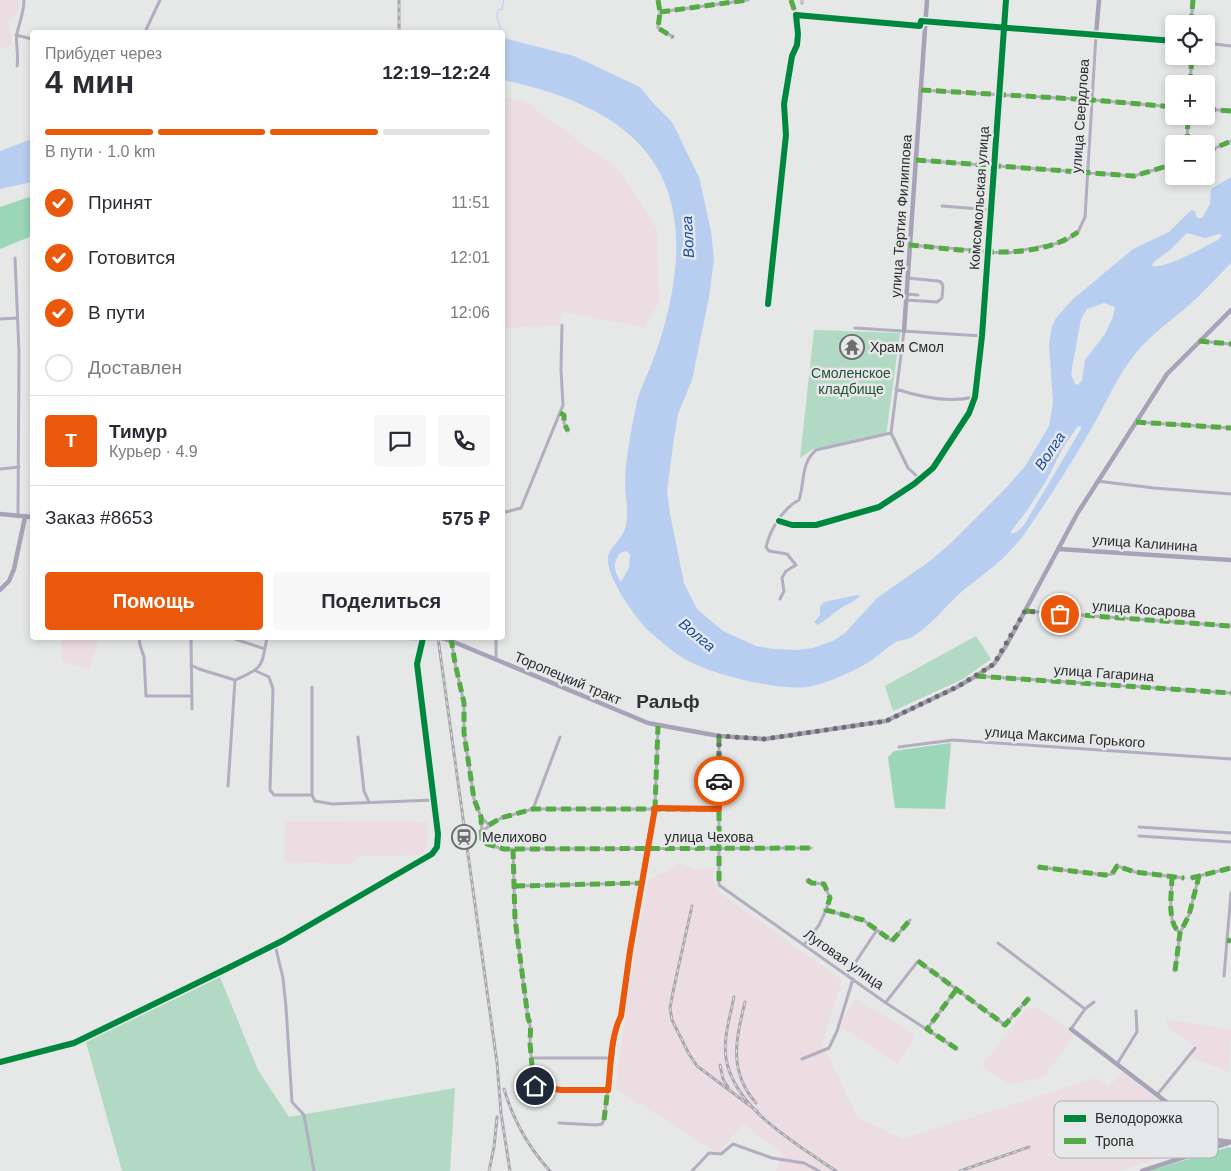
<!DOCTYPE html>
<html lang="ru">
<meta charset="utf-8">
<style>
body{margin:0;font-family:Helvetica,sans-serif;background:#f7f7f7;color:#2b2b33;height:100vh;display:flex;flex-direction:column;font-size:19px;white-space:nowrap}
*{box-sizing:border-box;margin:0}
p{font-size:16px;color:#7c7c81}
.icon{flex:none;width:28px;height:28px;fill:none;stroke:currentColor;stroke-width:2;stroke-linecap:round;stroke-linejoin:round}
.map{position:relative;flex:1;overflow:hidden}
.drawer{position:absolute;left:30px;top:30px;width:475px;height:610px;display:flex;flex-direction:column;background:#fff;border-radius:5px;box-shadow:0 2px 8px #0003}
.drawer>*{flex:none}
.tools{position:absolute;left:1165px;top:15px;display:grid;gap:10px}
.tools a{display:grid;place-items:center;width:50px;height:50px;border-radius:5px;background:#fff;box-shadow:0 2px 8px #0003;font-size:25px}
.pin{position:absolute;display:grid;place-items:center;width:42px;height:42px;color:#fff;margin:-21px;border:2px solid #fff;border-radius:50%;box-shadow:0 1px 5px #0007}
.courier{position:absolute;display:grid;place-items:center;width:50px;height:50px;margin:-25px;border:4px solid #ea580c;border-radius:50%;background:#fff;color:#222;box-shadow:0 1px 6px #0007}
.head em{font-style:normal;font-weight:600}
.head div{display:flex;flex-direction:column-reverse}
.head{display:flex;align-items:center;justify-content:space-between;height:85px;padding:0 15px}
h1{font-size:32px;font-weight:600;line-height:38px}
.bar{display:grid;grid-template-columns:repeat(4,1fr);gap:8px 5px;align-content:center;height:60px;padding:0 15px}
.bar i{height:6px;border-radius:4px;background:#e1e1e2}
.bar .selected{background:#ea580c}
.bar p{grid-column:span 4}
.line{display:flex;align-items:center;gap:12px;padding:0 15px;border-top:1px solid #e1e1e2}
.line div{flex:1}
.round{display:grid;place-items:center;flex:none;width:52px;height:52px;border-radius:5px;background:#f7f7f7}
ol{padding:0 15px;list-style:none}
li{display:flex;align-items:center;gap:15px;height:55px}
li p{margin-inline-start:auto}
li .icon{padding:5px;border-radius:50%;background:#ea580c;color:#fff;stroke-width:4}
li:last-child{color:#7c7c81}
li i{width:28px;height:28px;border:2px solid #e1e1e2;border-radius:50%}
.primary-button{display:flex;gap:10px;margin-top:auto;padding:10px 15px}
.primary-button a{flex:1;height:58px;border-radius:5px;background:#ea580c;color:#fff;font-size:20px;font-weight:600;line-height:58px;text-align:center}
.primary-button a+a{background:#f7f7f7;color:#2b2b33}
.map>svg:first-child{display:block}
</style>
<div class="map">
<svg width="1231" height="1171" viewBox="0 0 1231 1171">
<rect width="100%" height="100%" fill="#e6e7e7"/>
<path fill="#ebdde1" d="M0,0H19V10L8,23L13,44L0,49Z
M502,97L524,101L620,171L657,230L659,302L644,327L562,312L559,325L503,328Z
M63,638H99L89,670L61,661V646Z
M285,821L428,822L427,848L421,855L360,856L351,864L284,862Z
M678,862L696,870L715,868L712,879L720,893L842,980L822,1044L858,1118L903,1139L1096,1078L1109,1087L1122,1072L1211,1141L1119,1171H776L783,1154L744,1124L717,1153L615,1088L634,959L649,879L675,868Z
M856,999L916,1035L897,1064L841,1027L844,1016Z
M1038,1007L1074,1034L1045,1076L1010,1085L982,1066L1026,1009Z
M1166,1019L1231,1030L1229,1072L1192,1057L1196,1048L1169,1028Z"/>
<path fill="#b1d9c3" d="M814,330L900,333L886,435L813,449L800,458Z
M976,636L991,659L963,679L893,711L885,686Z
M220,977L258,1070L289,1117L455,1088L450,1171H122L86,1042Z"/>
<path fill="#9bd6b8" d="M32,196V236L0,249V207Z
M951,743L945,809L895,808L888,757L894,751Z
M1229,1147L1231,1148V1171H1149Z"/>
<path fill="#b8cef0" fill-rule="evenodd" d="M503,38L574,56L640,87L653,103L672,122L699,177L711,231L714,259L709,297L692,380L678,414L674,438L667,491L670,514L684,583L697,609L723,631L756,646L773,649L797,650L813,648L833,641L845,633L877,598L930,561L952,542L1005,489L1026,465L1049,426L1053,403L1049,344L1052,326L1056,318L1072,300L1133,249L1169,232L1191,210L1195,211L1197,218H1202L1210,204L1211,189L1231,177V263C1217,277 1204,292 1189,305C1171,321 1151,334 1135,354C1120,373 1109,396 1098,417C1081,447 1063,476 1044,505C1033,521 1023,538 1009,552C998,564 983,575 970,585C948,601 934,625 910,638C905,640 900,640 896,642C888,646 880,654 872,660C857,670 830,682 812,686C784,693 709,674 685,659C672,652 661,641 650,632C636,619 605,576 608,556C610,547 623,539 626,525C629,511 625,496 625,481C626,454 632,427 637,401C641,387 648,374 653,360C659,344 664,328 668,311C701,170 634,108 503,80ZM1187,233L1205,238L1219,234L1222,235L1218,240C1203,247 1167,269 1152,266L1154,262L1170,250ZM1104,303L1115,307L1113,317L1105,334L1085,360L1082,380L1078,385L1075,384L1071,374L1081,319L1087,309ZM1078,426L1081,427V429L1024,525L1017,532L1011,534L1012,530L1025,513L1045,483L1064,446ZM626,551L630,554L629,568L621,582C614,572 612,563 620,553Z
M32,139V182L0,189V151Z
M857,595L860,596C853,603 846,604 838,610C831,615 826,620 818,625L814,622L820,615V607L824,602Z"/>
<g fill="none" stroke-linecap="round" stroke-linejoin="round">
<path stroke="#b8cef0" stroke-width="1" d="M500,32C502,23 493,17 499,9L502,10L504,0"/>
<path stroke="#b2aebf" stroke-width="3" d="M658,0L660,12L658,28L673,37
M791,0L796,15
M660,12L748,0
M1191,24L1193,0
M145,32L160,0
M16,35L32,39
M1206,43L1231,46
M17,66C19,54 15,42 17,33C20,21 24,12 24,0
M1190,84L1192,56
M921,90L1093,100L1174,107
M1206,109L1231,111
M1187,144L1188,116
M1206,152L1231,141
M916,160L1134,176L1174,164
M942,206L992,210
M909,245L1008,253L1064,242L1078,232L1085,217L1096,35
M15,258L19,352L18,517
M906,294L918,295
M906,300L937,302L942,298L943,286L941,282L938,281L907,278
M768,304L786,135L784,104L792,56L797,45L798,34L796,15L920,26L921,21L1174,41
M0,319L17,318
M855,328L982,336
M1199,341L1231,344
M896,389C920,397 949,403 974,397
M560,413L564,415V423L568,431
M1136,422L1231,428
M891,433L904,331
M891,433L908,468L919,478
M0,469L19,467
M1097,481L1154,488L1231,494
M502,513L521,508L563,405L561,370L562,325
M779,521L792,525H816L879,507L914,484L933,468L969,413L975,397L982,336L1006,0
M780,599L784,591L782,578L786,571L796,565L787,554L769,551L766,547C770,530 783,508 799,500C805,483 800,464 816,450L891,433
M1025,611L1231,626
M139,638L140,645L144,657L146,696H191
M191,638L192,709
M232,638L265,649
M451,638L455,663L464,703V733L474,799L481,817L489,825
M496,660V638
M191,665L199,669L235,680
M256,671L269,677L273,689L270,790L274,795H312
M977,676L1231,693
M312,687V795L315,801L332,804L434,800
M719,736V885L886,1003L957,1049
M358,737L364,791L369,802
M899,747L953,740L1231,759
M228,786L235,680C264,668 261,667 267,638
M533,809L560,737
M481,817C483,840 479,843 504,849L811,848
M1139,827L1231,833
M482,831L501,818L533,809H719
M1139,836L1231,842
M513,849L515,919L528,1018C532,1027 530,1034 530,1043C531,1057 533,1069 532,1084L545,1088L608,1091
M1038,867L1105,875L1112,874L1117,866L1135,872L1184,878
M1172,877C1172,893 1166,922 1180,933
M1191,878L1231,868
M807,880L812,883L824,884L830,898L826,910L863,920L892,941L910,920
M515,886L641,883
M998,943L1085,1009
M275,945L283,978L286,1007L292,1102L304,1115L314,1171
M804,945L819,925L826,910
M1175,971L1180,933L1189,915L1199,876
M847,975L877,930
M1224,976L1231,893
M886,1002L918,961L1005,1025L1029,998
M927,1029L956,990
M1071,1029L1085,1009L1094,1002
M533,1058H612
M802,1059L829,1048L837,1031L853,979
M1117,1064L1137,1032L1136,1011
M1157,1095L1195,1048
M559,1123L596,1125L602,1124L604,1120L614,1038L617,1025L621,1016L630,951L655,808L658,726
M692,1171L709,1153L721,1154L733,1144L772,1158L804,1163L819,1171"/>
<path stroke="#a8a2b7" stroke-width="4.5" d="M1096,35L1099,0
M904,331L927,0
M0,514L32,517
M1058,549L1231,560
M0,590L9,581L14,569L25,517
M410,638H442L454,642L648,723L719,736L765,739L886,721L957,687L976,676L994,664L1006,646L1077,514L1167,374L1231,310
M1071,1029L1216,1140L1231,1142
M0,1062L74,1043L228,968L282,941L432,854L437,847L438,834L417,664L422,638
M1142,1171L1228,1143"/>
<defs>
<path id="rail" d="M802,0V3
M399,32V0
M438,638L497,1063L501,1113L510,1171
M692,906L674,987L670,1008L672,1020L689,1054L697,1066L757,1111
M734,997C730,1017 723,1038 726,1058C734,1109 797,1144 836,1171
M745,1002C736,1039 728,1071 756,1103
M720,1065L723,1079L728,1087
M504,1089C513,1119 529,1148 550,1171
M489,1171L494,1147L497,1117
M960,1171L1029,1147"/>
</defs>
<use href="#rail" stroke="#a8a6af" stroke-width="3"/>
<use href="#rail" stroke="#e5e7e8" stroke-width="1" stroke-dasharray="4" stroke-linecap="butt"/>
<path stroke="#54ab44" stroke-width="5" stroke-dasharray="10 5" stroke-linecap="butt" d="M658,0L660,12L658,28L673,37
M791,0L796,15
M660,12L748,0
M1191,24L1193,0
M1190,84L1192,56
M921,90L1093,100L1174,107
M1206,109L1231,111
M1187,144L1188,116
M1206,152L1231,141
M916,160L1134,176L1174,164
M909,245C961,249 1033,264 1078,232
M1199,341L1231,344
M560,413L564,415V423L568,431
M1136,422L1231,428
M1025,611L1231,626
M451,638L455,663L464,703V733L474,799L481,817L482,839L487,844L504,849L811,848
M976,676L1231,693
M719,736V885
M489,825L501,818L533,809H719
M513,849L515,919L528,1018C532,1027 530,1034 530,1043C531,1057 533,1069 532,1084
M1038,867L1105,875L1112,874L1117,866L1135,872L1184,878
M1172,876C1172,893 1166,922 1180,933
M1191,878L1231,868
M807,880L812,883L824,884L830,898L826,910L863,920L892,941L910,920
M515,886L641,883
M1227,940L1231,941
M918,961L1005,1025L1029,998
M1175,971L1180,933L1189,915L1199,876
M956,990L927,1029L957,1049
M604,1120L614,1038L617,1025L621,1016L630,951L655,808L658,726"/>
<defs>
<path id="cycleway" d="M768,304L786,135L784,104L792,56L797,45L798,34L796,15L920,26L921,21L1174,41
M779,521L792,525H816L879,507L914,484L933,468L969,413L975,397L982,336L1006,0
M0,1062L74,1043L228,968L282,941L432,854L437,847L438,834L417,664L423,638"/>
</defs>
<use href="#cycleway" stroke="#e5e7e8" stroke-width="9"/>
<use href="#cycleway" stroke="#00873e" stroke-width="6"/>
</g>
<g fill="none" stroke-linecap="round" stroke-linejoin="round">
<path stroke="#6c6d6d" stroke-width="5" stroke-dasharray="0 9" d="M719,781V736L765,739L886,721L957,687L994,664L1025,611L1060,614"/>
<path stroke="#ea580c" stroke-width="6" d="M535,1086L561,1090H608C611,1067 610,1038 621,1016L630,951L655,808L719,809V781"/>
</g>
<defs>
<symbol id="temple-ring" viewBox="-11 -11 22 22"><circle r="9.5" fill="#e5e7e8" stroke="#6c6d6d" stroke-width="1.5"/><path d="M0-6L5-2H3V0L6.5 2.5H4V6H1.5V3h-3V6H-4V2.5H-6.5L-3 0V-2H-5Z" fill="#6c6d6d"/></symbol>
<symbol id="station-ring" viewBox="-11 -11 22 22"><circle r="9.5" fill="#e5e7e8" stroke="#6c6d6d" stroke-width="1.5"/><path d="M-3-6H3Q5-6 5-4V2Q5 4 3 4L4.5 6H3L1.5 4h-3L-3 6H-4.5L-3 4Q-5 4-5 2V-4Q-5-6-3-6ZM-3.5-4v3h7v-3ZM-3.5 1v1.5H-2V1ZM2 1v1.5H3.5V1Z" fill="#6c6d6d"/></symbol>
</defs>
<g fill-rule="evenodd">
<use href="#temple-ring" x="838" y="333" width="28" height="28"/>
<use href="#station-ring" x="450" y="823" width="28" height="28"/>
</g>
<g text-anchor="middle" stroke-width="5" stroke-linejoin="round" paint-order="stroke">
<g font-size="14" fill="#2b2c2c" stroke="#e5e7e8">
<text transform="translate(1080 116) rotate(-86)" y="5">улица Свердлова</text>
<text transform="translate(979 198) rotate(-86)" y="5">Комсомольская улица</text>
<text transform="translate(901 216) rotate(-86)" y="5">улица Тертия Филиппова</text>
<text transform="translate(1145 543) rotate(4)" y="5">улица Калинина</text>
<text transform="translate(1144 609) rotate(4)" y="5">улица Косарова</text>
<text transform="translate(1104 673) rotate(4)" y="5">улица Гагарина</text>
<text transform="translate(568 678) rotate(23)" y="5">Торопецкий тракт</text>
<text transform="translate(1065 737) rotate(4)" y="5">улица Максима Горького</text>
<text x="709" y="842">улица Чехова</text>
<text transform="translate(844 959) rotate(35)" y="5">Луговая улица</text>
</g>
<g font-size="14" fill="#2b2c2c" stroke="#e5e7e8" text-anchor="start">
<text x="870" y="352">Храм Смол</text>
<text x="482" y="842">Мелихово</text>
</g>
<g font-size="14" fill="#245039" stroke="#e5e7e8">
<text x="851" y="378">Смоленское<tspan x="851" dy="16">кладбище</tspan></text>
</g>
<g font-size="15" font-style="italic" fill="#144ba7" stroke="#e5e7e8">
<text transform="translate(688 237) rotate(-93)" y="5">Волга</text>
<text transform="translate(1050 451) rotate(-56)" y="5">Волга</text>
<text transform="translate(697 635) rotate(40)" y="5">Волга</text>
</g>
<g font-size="19" font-weight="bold" fill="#323334" stroke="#e5e7e8">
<text x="668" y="708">Ральф</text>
</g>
</g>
<rect x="1054" y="1101" width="164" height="57" rx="8" fill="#e5e7e8" stroke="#adafb0" stroke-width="1"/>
<rect x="1064" y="1115" width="22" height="7" fill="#00873e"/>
<rect x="1064" y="1138" width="22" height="6" fill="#54ab44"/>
<g font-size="14" fill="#2b2c2c">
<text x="1095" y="1123">Велодорожка</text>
<text x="1095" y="1146">Тропа</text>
</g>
</svg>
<div class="tools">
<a><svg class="icon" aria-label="locate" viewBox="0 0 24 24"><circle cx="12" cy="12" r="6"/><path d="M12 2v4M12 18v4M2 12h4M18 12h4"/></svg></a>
<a>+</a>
<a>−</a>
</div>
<div class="pin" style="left:1060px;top:614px;background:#ea580c"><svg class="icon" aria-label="bag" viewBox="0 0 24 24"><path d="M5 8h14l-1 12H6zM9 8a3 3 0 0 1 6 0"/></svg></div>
<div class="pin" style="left:535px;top:1086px;background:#1f2937"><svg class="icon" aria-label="home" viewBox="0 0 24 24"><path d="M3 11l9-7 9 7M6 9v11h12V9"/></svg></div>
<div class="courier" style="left:719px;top:781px"><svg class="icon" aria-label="car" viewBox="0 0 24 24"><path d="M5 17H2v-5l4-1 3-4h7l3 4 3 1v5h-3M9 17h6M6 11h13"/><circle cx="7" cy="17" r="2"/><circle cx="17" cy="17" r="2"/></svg></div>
<section class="drawer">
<div class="head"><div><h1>4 мин</h1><p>Прибудет через</p></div><em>12:19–12:24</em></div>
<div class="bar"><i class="selected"></i><i class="selected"></i><i class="selected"></i><i></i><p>В пути · 1.0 km</p></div>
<ol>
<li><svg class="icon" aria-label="check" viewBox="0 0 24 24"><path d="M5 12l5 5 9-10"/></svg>Принят<p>11:51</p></li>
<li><svg class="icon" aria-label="check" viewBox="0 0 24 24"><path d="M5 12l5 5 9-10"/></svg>Готовится<p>12:01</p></li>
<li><svg class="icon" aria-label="check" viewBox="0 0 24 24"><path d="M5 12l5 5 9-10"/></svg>В пути<p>12:06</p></li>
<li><i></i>Доставлен</li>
</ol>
<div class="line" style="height:90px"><b class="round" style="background:#ea580c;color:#fff">Т</b><div><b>Тимур</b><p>Курьер · 4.9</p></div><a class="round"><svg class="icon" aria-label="chat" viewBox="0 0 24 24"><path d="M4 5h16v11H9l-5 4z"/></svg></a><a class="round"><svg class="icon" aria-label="phone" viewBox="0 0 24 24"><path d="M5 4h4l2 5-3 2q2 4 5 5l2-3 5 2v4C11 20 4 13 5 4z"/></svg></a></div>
<div class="line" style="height:65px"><div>Заказ #8653</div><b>575 ₽</b></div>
<div class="primary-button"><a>Помощь</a><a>Поделиться</a></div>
</section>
</div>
